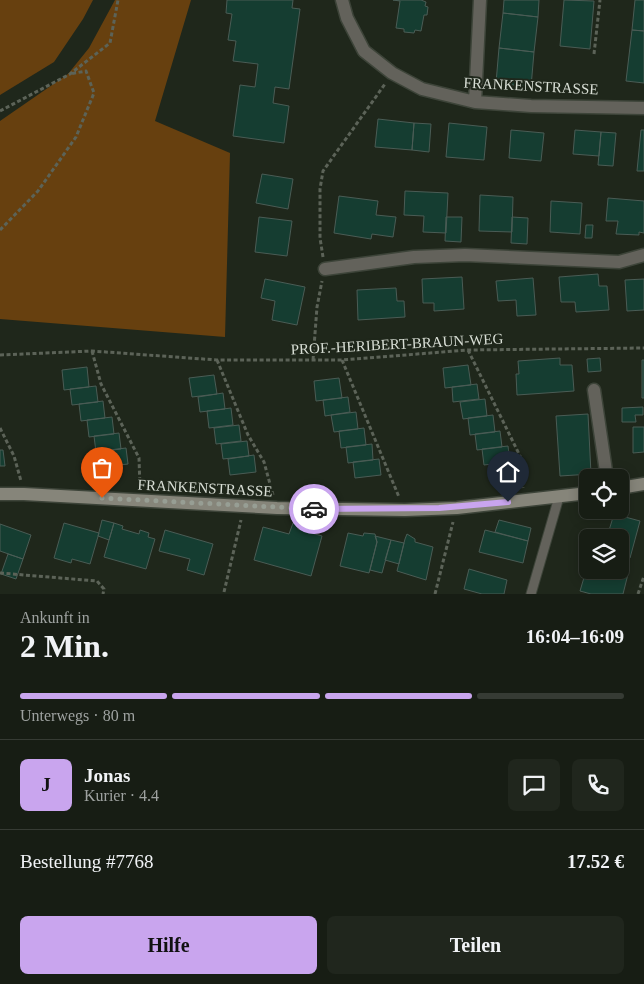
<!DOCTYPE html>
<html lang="de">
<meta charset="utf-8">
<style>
body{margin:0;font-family:"Times New Roman",serif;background:#20261d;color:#f1f3f6;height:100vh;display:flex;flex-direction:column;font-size:19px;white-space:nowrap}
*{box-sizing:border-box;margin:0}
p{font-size:16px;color:#9ea2a0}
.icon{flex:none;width:28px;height:28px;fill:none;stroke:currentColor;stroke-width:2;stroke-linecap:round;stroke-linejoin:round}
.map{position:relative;height:594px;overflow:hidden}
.drawer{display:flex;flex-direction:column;background:#171d14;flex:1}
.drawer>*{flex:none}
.tools{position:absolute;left:579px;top:469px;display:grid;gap:10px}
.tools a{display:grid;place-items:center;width:50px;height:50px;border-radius:8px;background:#171d14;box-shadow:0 2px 12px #0003,0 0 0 1px #363b34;font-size:25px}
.pin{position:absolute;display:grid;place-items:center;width:42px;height:42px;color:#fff;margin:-51px -21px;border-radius:50% 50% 50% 0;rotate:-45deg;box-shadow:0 0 5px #0007}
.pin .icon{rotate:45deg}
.courier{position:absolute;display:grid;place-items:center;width:50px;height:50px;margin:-25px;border:4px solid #c9a5ee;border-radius:50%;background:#fff;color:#222;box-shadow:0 1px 6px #0007}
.headline em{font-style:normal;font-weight:700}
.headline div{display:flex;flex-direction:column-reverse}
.headline{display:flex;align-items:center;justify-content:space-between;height:85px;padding:0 20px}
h1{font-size:32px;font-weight:700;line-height:38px}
.bar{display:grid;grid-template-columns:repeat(4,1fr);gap:8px 5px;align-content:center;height:60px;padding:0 20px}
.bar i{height:6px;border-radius:4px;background:#363b34}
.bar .active{background:#c9a5ee}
.bar p{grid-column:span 4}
.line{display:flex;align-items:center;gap:12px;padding:0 20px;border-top:1px solid #363b34}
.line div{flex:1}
.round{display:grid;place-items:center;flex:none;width:52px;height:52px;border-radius:8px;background:#20261d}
.cta{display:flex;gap:10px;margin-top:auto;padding:10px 20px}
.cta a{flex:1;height:58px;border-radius:8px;background:#c9a5ee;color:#111;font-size:20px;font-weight:700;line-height:58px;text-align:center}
.cta a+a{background:#20261d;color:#f1f3f6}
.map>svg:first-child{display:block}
</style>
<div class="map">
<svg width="644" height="594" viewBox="0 0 644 594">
<rect width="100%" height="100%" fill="#1f271b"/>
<path fill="#67400f" d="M0,0H93L83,19L54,62L0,95Z
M115,0H191L155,121L230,153L225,337L0,319V121L68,74L89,48Z"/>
<path fill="#153d31" stroke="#4a5c55" d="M227,0H293L292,8L300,9L289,89L275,87L273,103L289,106L284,143L233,136L240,85L255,87L258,64L233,61L236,41L228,40L232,14L226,13Z
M393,0H421L426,2L425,6L428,7L427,15H424L421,31L415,30L414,33L404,32V29L396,28L400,1Z
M504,0H539L538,17L503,13Z
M564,0L594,1L590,49L560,46Z
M635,0H644V31L632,30Z
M503,13L538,17L534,52L499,48Z
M632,30L644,31V83L626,81Z
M499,48L534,52L531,87L496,83Z
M378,119L414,123L412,150L375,147Z
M414,123L431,124L429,152L412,150Z
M449,123L487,127L484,160L446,157Z
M511,130L544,133L541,161L509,158Z
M575,130L601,132L599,156L573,154Z
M641,130H644V171H637Z
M601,132L616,133L613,166L598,165Z
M262,174L293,179L288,209L256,203Z
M405,191L448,193L446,233L423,232L424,216L404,215Z
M480,195L513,197L512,232L479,231Z
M339,196L378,201L376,215L396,217L393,237L372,234L371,239L334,233Z
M608,198L644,201V233L639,232V235L616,234L618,221H606Z
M551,201L582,203L580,234L550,232Z
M259,217L292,221L287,256L255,252Z
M446,217H462L461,242L445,241Z
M512,217L528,218L527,244L511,243Z
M586,225H593L592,238H585Z
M598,274L599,286H607L609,310L576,312L575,302H561L559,277Z
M462,277L464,309L434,311V303H423L422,279Z
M533,278L536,315L517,316L516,300L498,301L496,281Z
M265,279L305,287L297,325L272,320L275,301L261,298Z
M644,279V310L627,311L625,280Z
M396,288L397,301H404L405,317L358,320L357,290Z
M560,358V365H572L574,391L517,395L516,374H519L518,361Z
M600,358L601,371L588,372L587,359Z
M642,360H644V398H642Z
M468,365L471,385L445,388L443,368Z
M87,367L89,387L64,390L62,370Z
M214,375L217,394L192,397L189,378Z
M339,378L342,398L316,401L314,381Z
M477,384L479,399L453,402L452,387Z
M96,386L98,402L72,405L70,389Z
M223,393L225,409L200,412L198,397Z
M348,397L350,412L325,416L323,400Z
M485,399L487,416L463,419L460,402Z
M103,401L105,418L81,421L79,404Z
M643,407V415H635L636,422H622V408Z
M231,408L233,425L209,428L207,411Z
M356,412L358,429L334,432L331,415Z
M588,414L591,474L560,476L556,416Z
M493,415L495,432L470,435L468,418Z
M112,417L114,434L89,437L87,420Z
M239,425L241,441L216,444L214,428Z
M633,427H644V452L633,453Z
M364,428L366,445L341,448L339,431Z
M500,431L502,447L477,450L475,434Z
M119,433L121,449L96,452L94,436Z
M247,441L249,456L223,459L221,444Z
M372,444L373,460L348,463L346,447Z
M508,446L510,462L484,465L482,449Z
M126,448L128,464L103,467L101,451Z
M0,450H3L5,466H0Z
M254,455L256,472L230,475L228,459Z
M379,459L381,475L355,478L353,462Z
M614,514L640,521L630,558L620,555V538L607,537Z
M102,520L114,523L109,540L98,536Z
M499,520L531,528L528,541L495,532Z
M64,523L99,533L90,564L72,559L71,563L54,558Z
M114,523L123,526L122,529L139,534L140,530L149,533L148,537L155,539L146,569L104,557Z
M293,523L297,525L298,529L322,536L311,576L254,560L263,527L289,534Z
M0,524L31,535L23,559L0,551Z
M165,530L213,544L204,575L187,570L190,559L159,551Z
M485,530L528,541L523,563L479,552Z
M348,533L363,536L364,533L375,534L377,542L369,573L340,566Z
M407,534L415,539V542L433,547L426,580L397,571L405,539Z
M375,536L391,540L382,573L370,570L377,542Z
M391,540L404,543L399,564L385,560Z
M8,554L23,559L16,579L1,574Z
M588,564V570H612L628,574L623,594H591L580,591Z
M469,569L507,580L504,594H482L464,589Z"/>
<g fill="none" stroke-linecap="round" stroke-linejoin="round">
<defs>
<path id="lane" d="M531,594L559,497"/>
<path id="street" d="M342,0L347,18L364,51L392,73L422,89L475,102L531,106L644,108
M475,102L480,0
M325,269L414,257L465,255L619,262L644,255
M594,390L607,478"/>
<path id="secondary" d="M620,488L644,484
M0,494H24L277,508L405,510L457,508L588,493"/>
</defs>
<use href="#lane" stroke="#3d4439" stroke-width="11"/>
<use href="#street" stroke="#3d4439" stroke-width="15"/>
<use href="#secondary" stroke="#3d4439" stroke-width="15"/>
<path stroke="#5c6358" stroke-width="3" stroke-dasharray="4 2.5" stroke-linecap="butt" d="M594,54L600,0
M0,111L70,74L110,43L118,0
M0,230L38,191L76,137L94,93L86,71L70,74
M323,257L320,238V189L323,171L385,84
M468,350L520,456L523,488
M92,351L101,384L139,458L140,488
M0,355L92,351L217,360H342L468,350L644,348
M217,360L248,435L264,462L273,495
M313,360L317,307L322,281
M342,360L399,497
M0,428L14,456L21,481
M0,573L97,581L104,589L103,594
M224,592L241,520
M435,594L453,522
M638,594L644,576"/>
<use href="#lane" stroke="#63625b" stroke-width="9"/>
<use href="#street" stroke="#63625b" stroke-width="12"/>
<use href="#secondary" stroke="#86857a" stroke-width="12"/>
</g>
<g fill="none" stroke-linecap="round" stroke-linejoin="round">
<path stroke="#979e94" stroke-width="5" stroke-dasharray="0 9" d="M102,498L314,509"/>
<path stroke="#c9a5ee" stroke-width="6" d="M314,509L439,508L508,502"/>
</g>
<g text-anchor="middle" stroke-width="4" stroke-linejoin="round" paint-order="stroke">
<g font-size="15" fill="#d8ded5" stroke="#1f271b">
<text transform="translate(531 86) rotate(3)" y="5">FRANKENSTRASSE</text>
<text transform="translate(397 344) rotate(-3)" y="5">PROF.-HERIBERT-BRAUN-WEG</text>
<text transform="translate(205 488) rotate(3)" y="5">FRANKENSTRASSE</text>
</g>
</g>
</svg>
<div class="tools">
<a><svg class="icon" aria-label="locate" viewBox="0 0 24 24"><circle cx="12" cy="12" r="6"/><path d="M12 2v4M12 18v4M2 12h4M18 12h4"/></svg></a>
<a><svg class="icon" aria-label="layers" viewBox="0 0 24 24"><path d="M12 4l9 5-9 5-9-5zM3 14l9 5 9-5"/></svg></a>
</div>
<div class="pin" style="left:102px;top:498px;background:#ea580c"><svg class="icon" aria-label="bag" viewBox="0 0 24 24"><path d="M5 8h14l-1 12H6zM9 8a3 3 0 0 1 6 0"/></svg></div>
<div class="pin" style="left:508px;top:502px;background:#1f2937"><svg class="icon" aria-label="home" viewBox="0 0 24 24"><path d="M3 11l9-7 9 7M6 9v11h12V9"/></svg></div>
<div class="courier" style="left:314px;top:509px"><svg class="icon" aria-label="car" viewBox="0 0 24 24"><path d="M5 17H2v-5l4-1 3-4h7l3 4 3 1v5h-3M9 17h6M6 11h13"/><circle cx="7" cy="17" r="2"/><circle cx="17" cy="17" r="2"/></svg></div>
</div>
<section class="drawer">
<div class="headline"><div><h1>2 Min.</h1><p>Ankunft in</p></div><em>16:04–16:09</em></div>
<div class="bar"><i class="active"></i><i class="active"></i><i class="active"></i><i></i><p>Unterwegs · 80 m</p></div>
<div class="line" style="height:90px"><b class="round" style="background:#c9a5ee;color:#111">J</b><div><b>Jonas</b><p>Kurier · 4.4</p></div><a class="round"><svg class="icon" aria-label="chat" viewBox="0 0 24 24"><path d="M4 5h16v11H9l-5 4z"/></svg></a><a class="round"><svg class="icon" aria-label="phone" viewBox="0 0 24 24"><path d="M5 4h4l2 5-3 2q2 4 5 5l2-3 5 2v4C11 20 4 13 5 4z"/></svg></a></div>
<div class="line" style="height:65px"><div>Bestellung #7768</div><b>17.52 €</b></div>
<div class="cta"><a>Hilfe</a><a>Teilen</a></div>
</section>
